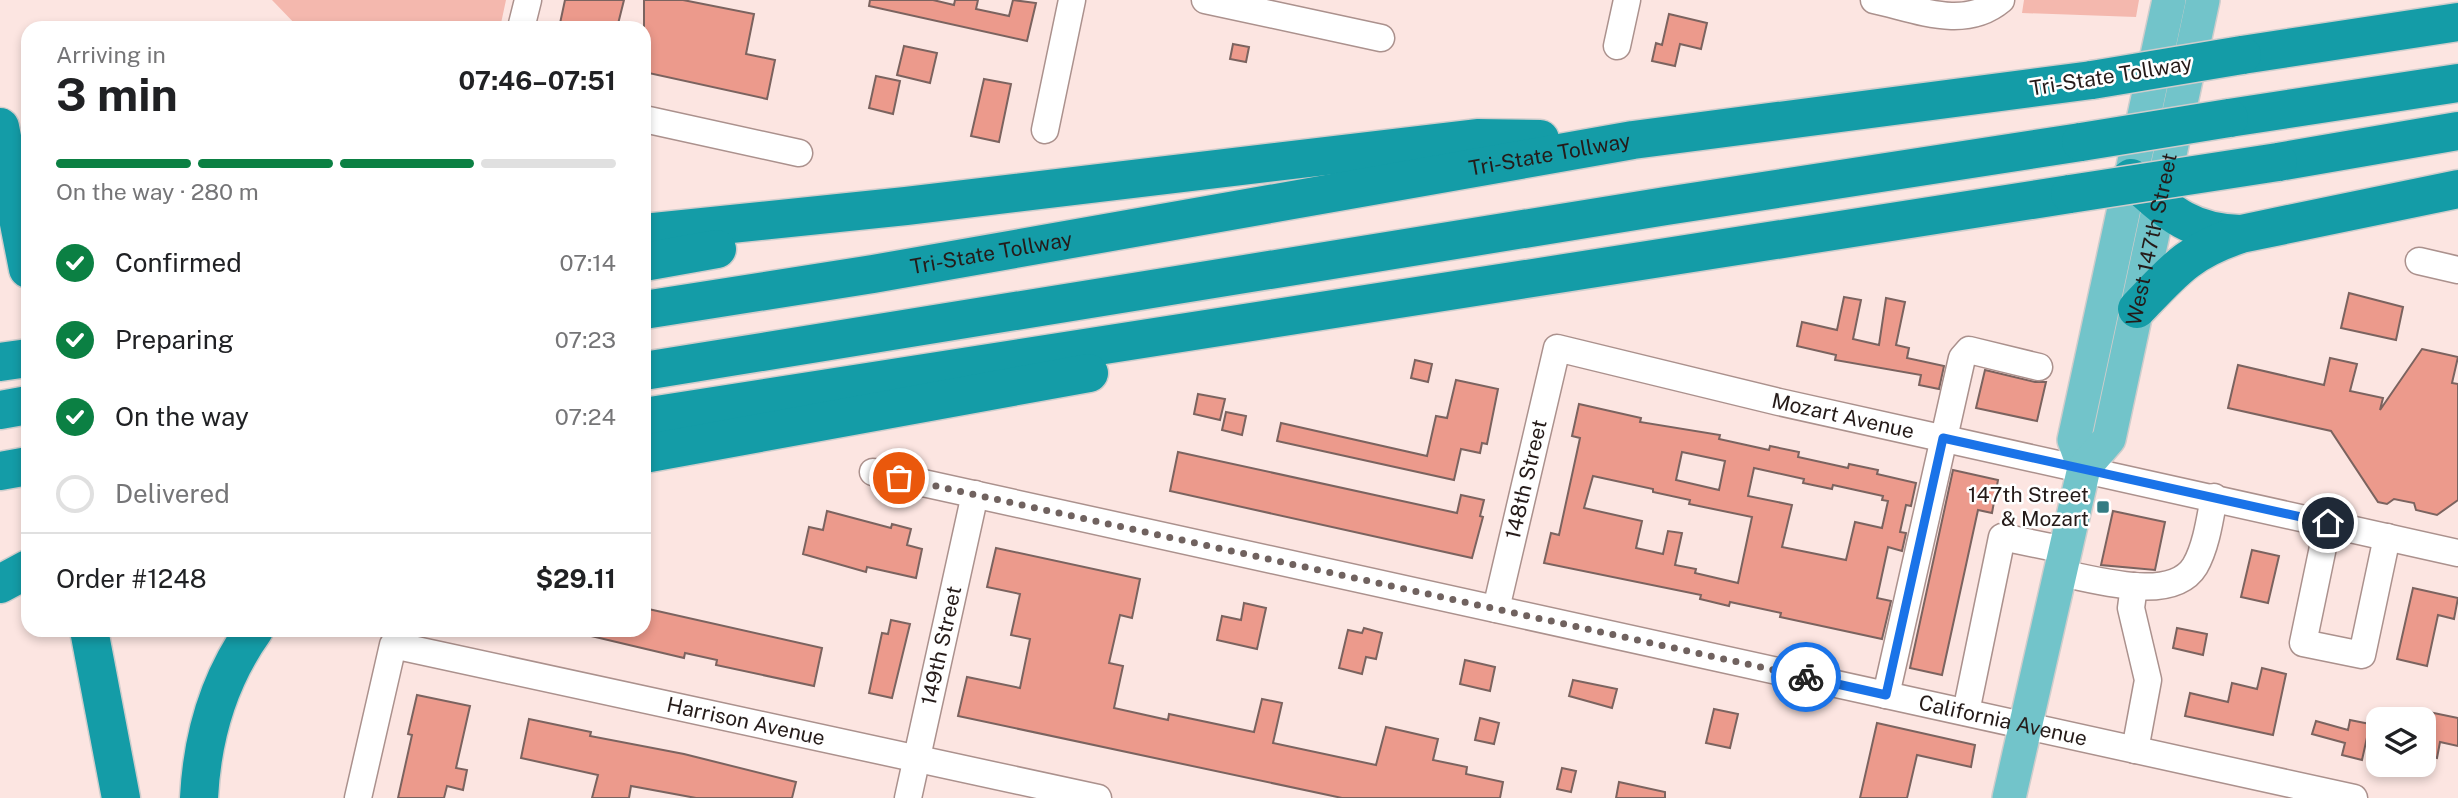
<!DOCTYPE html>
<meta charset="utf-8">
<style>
body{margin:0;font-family:"Public Sans",sans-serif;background:#f6f6f6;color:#202124;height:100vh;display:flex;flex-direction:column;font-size:26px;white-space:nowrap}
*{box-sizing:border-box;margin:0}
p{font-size:23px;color:#757577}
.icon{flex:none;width:38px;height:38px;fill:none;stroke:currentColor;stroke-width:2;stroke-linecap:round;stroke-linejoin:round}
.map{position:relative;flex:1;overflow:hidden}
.drawer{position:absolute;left:21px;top:21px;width:630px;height:616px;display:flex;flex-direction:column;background:#fff;border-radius:21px;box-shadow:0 4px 10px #0003}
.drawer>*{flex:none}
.controls{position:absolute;left:2366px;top:707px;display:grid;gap:14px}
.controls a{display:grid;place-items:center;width:70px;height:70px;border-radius:14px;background:#fff;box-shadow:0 4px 10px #0003;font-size:35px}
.pin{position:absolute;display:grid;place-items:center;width:60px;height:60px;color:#fff;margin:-30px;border:4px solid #fff;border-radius:50%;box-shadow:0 2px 7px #0007}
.courier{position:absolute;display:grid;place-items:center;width:70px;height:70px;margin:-35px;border:5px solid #1a73e8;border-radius:50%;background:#fff;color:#222;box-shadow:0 2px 9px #0007}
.headline em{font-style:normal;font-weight:700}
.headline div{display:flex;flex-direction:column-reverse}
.headline{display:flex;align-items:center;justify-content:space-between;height:119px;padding:0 35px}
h1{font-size:46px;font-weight:700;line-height:52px}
.bar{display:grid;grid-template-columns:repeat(4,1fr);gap:10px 7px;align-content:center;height:84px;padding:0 35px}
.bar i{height:9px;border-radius:5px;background:#e0e0e0}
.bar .selected{background:#0b8043}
.bar p{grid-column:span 4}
.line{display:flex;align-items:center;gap:18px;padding:0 35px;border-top:2px solid #e0e0e0}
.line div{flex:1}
ol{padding:0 35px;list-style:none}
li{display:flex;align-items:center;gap:21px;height:77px}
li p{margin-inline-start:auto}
li .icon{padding:7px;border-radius:50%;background:#0b8043;color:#fff;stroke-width:4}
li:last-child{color:#757577}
li i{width:38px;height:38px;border:4px solid #e0e0e0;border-radius:50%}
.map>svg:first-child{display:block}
</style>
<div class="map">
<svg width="2458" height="798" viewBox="0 0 2458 798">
<rect width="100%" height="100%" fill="#fce5e1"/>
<path fill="#f4b8ae" d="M272,0H506L500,28H299Z
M2024,0H2139L2136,17L2022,13Z"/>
<path fill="#ec9a8c" stroke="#7b635f" stroke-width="2" fill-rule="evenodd" d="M565,0H624L617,28H559Z
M644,0H683L754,14L746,54L775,60L767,99L644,72Z
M870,0H933L954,5L955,0H978L976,9L1009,16L1013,0L1036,3L1027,41L869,6Z
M1669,14L1707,23L1701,49L1680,44L1675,66L1652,61L1656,43L1662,45Z
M1233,44L1249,47L1246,62L1230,59Z
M904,46L937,53L930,83L897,75Z
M876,76L900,81L893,114L869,108Z
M984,79L1011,84L999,142L971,136Z
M2349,293L2403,307L2396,340L2341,328Z
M1844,297L1861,300L1853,339L1879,345L1886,298L1905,302L1896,345L1909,348L1907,358L1944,366L1939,389L1919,385L1921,375L1835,360L1836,355L1797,346L1802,322L1837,330Z
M2422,349L2458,357L2452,383L2458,384V500L2437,515L2416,510L2414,503L2394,499L2387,504L2378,502L2331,431L2228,408L2238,365L2324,385L2330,358L2357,364L2350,391L2383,398L2380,410Z
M1415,360L1432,364L1428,382L1411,378Z
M1985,370L2035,382H2046L2037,421L1976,408Z
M1456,380L1498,389L1487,444L1482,443L1480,453L1461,449L1454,480L1277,441L1281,423L1427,456L1436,416L1447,418Z
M1198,394L1225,399L1220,420L1194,414Z
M1579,404L1641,418L1640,422L1720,435L1719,439L1769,450L1770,446L1799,452L1798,457L1848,468L1849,464L1878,470L1877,474L1916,483L1911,506L1906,505L1900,532L1906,533L1902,551L1888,547L1877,598L1891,601L1882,639L1780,617L1781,613L1730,602L1729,606L1700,599L1701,595L1544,563L1551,533L1559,535L1567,498L1580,438L1572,436ZM1682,452L1725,461L1719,490L1676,480ZM1754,468L1804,479L1803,483L1832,489L1833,485L1883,496L1882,500L1888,501L1882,528L1855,522L1846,560L1782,547L1792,505L1748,496ZM1593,476L1653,489V492L1690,500L1689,504L1752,517L1738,583L1695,573L1696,569L1675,565L1682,533L1668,531L1663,554L1636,548L1642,521L1584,508Z
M1226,412L1246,416L1242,435L1222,430Z
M1178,452L1457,513L1461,495L1484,500L1480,516L1483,517L1472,558L1170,491Z
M1953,470L1998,480L1992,513L1978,510L1942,675L1910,668Z
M827,511L891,528L892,524L911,529L907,545L922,549L916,578L867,567L866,572L803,554L809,527L823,530Z
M2113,511L2165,522L2155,570L2101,565Z
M996,548L1140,579L1132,618L1120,615L1109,663L1123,666L1114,708L1168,720L1169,714L1254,732L1262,699L1282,703L1273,743L1376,765L1386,727L1438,739L1433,760L1467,767L1466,774L1503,782L1500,798H1342L958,716L967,677L1020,688L1030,639L1011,635L1020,594L987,587Z
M2252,550L2279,556L2268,603L2241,597Z
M2413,588L2458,598L2454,619L2438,615L2427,666L2397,659Z
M1244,603L1266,608L1257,649L1217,640L1222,616L1241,620Z
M644,608L822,648L814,686L716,665L717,660L685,653L684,658L591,636L592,630H644Z
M891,620L910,624L892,698L869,693L882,633L888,634Z
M1364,628L1382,633L1376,659L1366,657L1362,674L1339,668L1348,630L1362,633Z
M2177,628L2207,634L2203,655L2173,648Z
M1465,660L1495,667L1490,691L1460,684Z
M2262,668L2286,674L2273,735L2185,716L2190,693L2228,702L2232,683L2257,689Z
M1573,680L1617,689L1612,708L1569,696Z
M417,695L470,706L456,768L467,770L463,790L447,786L444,798H398L412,735L408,734Z
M1714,709L1738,714L1730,748L1706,743Z
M2424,711L2458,718V746L2440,742L2437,758L2424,755Z
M1480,718L1499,723L1494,744L1475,740Z
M529,719L591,732L590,736L684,754L796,782L792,798H696L631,786L629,798H592L598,775L521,758Z
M2350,720L2370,724L2362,760L2342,755L2345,743L2312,734L2316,721L2348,730Z
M1877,723L1975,745L1971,767L1917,755L1907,798H1860Z
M1562,768L1576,771L1571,792L1557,789Z
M1619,782L1665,792V798H1616Z"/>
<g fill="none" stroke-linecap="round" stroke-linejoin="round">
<defs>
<g id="minor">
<path d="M1205,0L1381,38"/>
<path d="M1874,0C1916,9 1964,31 2001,0"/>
<path d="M521,28L528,0"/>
<path d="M1617,46L1627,0"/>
<path d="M644,119L799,153"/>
<path d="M1045,130L1072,0"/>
<path d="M2419,261L2458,270"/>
<path id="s1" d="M873,472L2354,798"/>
<path d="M2328,523L2303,643L2362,655L2387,537"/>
<path d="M2060,573C2095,579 2172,604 2195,566C2206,547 2210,519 2214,497"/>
<path d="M2134,586L2131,608L2148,680L2135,750"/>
<path id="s2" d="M1496,609L1557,348L1779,402L2458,553"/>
<path d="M1886,695L1962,358L1969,350L2039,367"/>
<path d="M1966,712L2002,537L2065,550"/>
<path id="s3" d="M358,798L393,645L1098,798"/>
<path id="s4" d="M908,798L975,494"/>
</g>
<g id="major">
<path d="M2084,468L2074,440L2169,0"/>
<path id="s5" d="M2009,798L2084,468L2109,439L2203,0"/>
</g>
<g id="highway">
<path d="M2242,55L2458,22"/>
<path d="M2229,118L2458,83"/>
<path d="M0,127L28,269"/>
<path d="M2278,162L2458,131"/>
<path d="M2131,178C2168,211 2187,232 2240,234"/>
<path d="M644,233L906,206L1477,138L1540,139"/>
<path d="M644,262L717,249"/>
<path d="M2137,309C2174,270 2189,251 2241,234L2458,189"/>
<path id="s6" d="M644,310L873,274L1633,140L2092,80"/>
<path d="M0,362L28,358"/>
<path d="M644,371L1666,206L2081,142"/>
<path d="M0,410L28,405"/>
<path d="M644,417L2070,194"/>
<path d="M644,454L1089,373"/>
<path d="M0,471L28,466"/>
<path d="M0,584L28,569"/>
<path d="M89,630L121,798"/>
<path d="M199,798C202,738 219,679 254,630"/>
</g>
</defs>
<use href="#minor" stroke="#ab918d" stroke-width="29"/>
<use href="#major" stroke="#cfcdcc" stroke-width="36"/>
<use href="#highway" stroke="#cfcdcc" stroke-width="41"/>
<use href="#minor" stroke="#fff" stroke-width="26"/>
<use href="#major" stroke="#72c4ca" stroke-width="33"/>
<use href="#highway" stroke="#149ca7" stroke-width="38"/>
<defs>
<path id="highway-bridge" d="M2092,80L2242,55
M2081,142L2229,118
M2070,194L2278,162"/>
</defs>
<use href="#highway-bridge" stroke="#cfcdcc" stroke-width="41" stroke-linecap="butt"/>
<use href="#highway-bridge" stroke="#149ca7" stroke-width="38"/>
</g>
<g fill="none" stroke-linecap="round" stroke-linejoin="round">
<path stroke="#70625f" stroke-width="7" stroke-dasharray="0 12.6" d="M899,478L1806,677"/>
<path stroke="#1a73e8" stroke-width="9" d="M1806,677L1886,695L1943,438L2328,523"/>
</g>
<rect fill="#347c83" stroke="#fff" stroke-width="2.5" x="2096" y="500" width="14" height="14" rx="3.5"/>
<g text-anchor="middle" stroke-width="5" stroke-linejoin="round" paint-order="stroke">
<g font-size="21" fill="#251b19" stroke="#fff">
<text transform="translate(2111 76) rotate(-9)" y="7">Tri-State Tollway</text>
<text dy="7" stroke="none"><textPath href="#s6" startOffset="919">Tri-State Tollway</textPath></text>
<text dy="7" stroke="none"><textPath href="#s5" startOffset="581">West 147th Street</textPath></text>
<text dy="7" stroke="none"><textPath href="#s6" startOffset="352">Tri-State Tollway</textPath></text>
<text dy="7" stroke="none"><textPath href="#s2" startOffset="562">Mozart Avenue</textPath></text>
<text dy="7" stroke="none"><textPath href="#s2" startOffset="133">148th Street</textPath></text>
<text dy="7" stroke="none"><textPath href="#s4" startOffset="156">149th Street</textPath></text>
<text dy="7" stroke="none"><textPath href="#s1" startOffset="1157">California Avenue</textPath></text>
<text dy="7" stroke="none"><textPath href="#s3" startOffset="518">Harrison Avenue</textPath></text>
</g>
<g font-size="21" fill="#251b19" stroke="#fff" text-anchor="end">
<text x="2089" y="502">147th Street<tspan x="2089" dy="24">&amp; Mozart</tspan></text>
</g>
</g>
</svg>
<div class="controls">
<a><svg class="icon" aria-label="layers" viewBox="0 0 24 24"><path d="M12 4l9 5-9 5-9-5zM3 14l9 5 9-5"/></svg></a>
</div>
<div class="pin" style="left:899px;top:478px;background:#ea580c"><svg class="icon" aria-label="bag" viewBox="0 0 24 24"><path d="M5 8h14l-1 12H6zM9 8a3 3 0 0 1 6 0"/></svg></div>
<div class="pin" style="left:2328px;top:523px;background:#1f2937"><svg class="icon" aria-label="home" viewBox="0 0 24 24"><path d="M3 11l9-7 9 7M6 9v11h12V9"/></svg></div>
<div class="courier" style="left:1806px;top:677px"><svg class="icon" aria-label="bike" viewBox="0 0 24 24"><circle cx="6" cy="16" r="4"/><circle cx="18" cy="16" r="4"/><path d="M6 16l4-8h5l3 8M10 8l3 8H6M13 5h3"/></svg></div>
<section class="drawer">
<div class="headline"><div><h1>3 min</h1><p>Arriving in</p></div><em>07:46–07:51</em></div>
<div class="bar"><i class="selected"></i><i class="selected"></i><i class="selected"></i><i></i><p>On the way · 280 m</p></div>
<ol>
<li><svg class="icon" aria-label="check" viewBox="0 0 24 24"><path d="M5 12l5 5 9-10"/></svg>Confirmed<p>07:14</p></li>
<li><svg class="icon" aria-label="check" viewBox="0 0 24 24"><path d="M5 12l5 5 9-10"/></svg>Preparing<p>07:23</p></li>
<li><svg class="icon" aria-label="check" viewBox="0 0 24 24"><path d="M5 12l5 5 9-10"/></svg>On the way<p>07:24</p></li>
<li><i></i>Delivered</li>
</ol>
<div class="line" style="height:91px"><div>Order #1248</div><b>$29.11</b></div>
</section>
</div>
